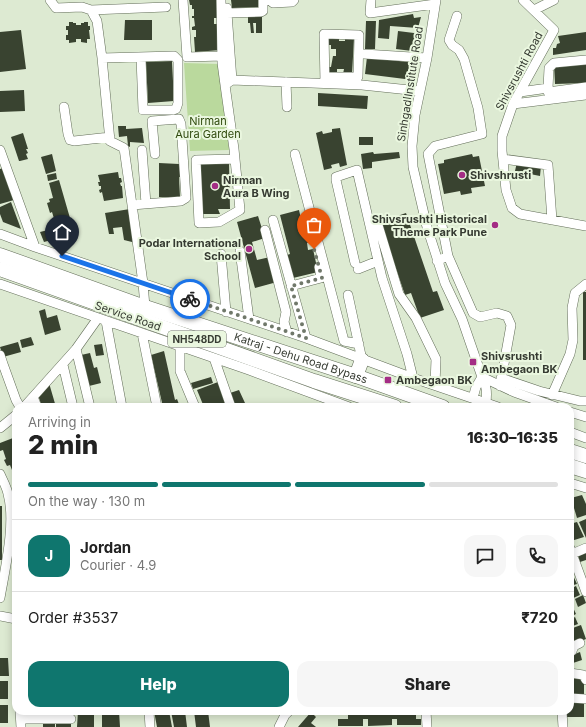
<!DOCTYPE html>
<meta charset="utf-8">
<style>
body{margin:0;font-family:Inter,sans-serif;background:#f6f6f6;color:#222;height:100vh;display:flex;flex-direction:column;font-size:15px;white-space:nowrap}
*{box-sizing:border-box;margin:0}
p{font-size:13px;color:#767676}
.icon{flex:none;width:22px;height:22px;fill:none;stroke:currentColor;stroke-width:2;stroke-linecap:round;stroke-linejoin:round}
.map{position:relative;flex:1;overflow:hidden}
.side{position:absolute;left:12px;top:403px;width:562px;height:312px;display:flex;flex-direction:column;background:#fff;border-radius:12px;box-shadow:0 2px 10px #0003}
.side>*{flex:none}
.pin{position:absolute;display:grid;place-items:center;width:34px;height:34px;color:#fff;margin:-41px -17px;border-radius:50% 50% 50% 0;rotate:-45deg;box-shadow:0 0 4px #0007}
.pin .icon{rotate:45deg}
.courier{position:absolute;display:grid;place-items:center;width:40px;height:40px;margin:-20px;border:3px solid #1a73e8;border-radius:50%;background:#fff;color:#222;box-shadow:0 1px 5px #0007}
.summary em{font-style:normal;font-weight:800}
.summary div{display:flex;flex-direction:column-reverse}
.summary{display:flex;align-items:center;justify-content:space-between;height:68px;padding:0 16px}
h1{font-size:26px;font-weight:800;line-height:30px}
.bar{display:grid;grid-template-columns:repeat(4,1fr);gap:6px 4px;align-content:center;height:48px;padding:0 16px}
.bar i{height:5px;border-radius:3px;background:#e0e0e0}
.bar .current{background:#0f766e}
.bar p{grid-column:span 4}
.line{display:flex;align-items:center;gap:10px;padding:0 16px;border-top:1px solid #e0e0e0}
.line div{flex:1}
.round{display:grid;place-items:center;flex:none;width:42px;height:42px;border-radius:12px;background:#f6f6f6}
.action{display:flex;gap:8px;margin-top:auto;padding:8px 16px}
.action a{flex:1;height:46px;border-radius:12px;background:#0f766e;color:#fff;font-size:16px;font-weight:800;line-height:46px;text-align:center}
.action a+a{background:#f6f6f6;color:#222}
.map>svg:first-child{display:block}
</style>
<div class="map">
<svg width="586" height="727" viewBox="0 0 586 727">
<rect width="100%" height="100%" fill="#ddead2"/>
<path fill="#bad99d" d="M184,63L220,64L226,107L229,150L190,151Z"/>
<path fill="#394330" d="M189,0H217L218,18H214V24H218L221,50L195,52L194,37H196V30H192V27L195,26L194,18H192V16H194V9H192V5H190Z
M231,0H260L261,7L232,8Z
M413,14L414,18L421,17L418,28L390,26L389,39L378,38L379,20Z
M262,16V33H256V23H253L254,33H251L250,23H248V17Z
M125,20H152V40H124Z
M366,21H376L375,49H365Z
M69,22H73V23H76V25H81V23H84V22H88V26H90V30H89L90,39H87V43L81,42V39H76V42L69,43V40H66V35H68V30H66V26H69Z
M21,30L26,69L0,72V32Z
M398,31L422,34L420,52L396,49Z
M586,32V50L553,55V48H556L557,44L560,43L558,36Z
M329,37H339V41H345V38H354L352,75L343,74L344,69H337V73H327L328,67H331L333,56H336V49H331V45H329Z
M367,57L415,63L413,80L365,74Z
M172,61L174,101L148,103L146,62Z
M586,64V83L555,84L554,65Z
M24,90L25,111L0,112V91Z
M318,93L368,96L367,109L318,106Z
M403,95L411,96L410,115H404L406,104H403Z
M118,126H126V129L142,128L144,143L130,142V147L128,146L127,136L119,137Z
M340,128L347,165L340,167L339,163L331,165L332,168L324,170L316,133L322,131L323,134L332,132V129Z
M23,133L28,149H26L28,153L26,154L28,159L20,161H19L11,137Z
M359,137H373V145H359Z
M373,152L374,154L399,152L400,158L372,162V168L363,169L361,154Z
M52,154L56,171L46,174L41,157Z
M472,154L473,157L479,156L485,186L471,188L472,193L461,195L460,191L444,194L438,164L444,163V160Z
M229,162L230,209H218L220,214H201L198,163Z
M517,162L541,166L540,176L515,171Z
M159,163L179,164L180,171L183,177H179L180,197H159Z
M3,168L14,200L0,204V169Z
M118,172L119,178H121L122,182L120,183L121,186H122L123,198L104,201L102,192L100,193L99,190L101,189V186H99L98,182H100L98,175Z
M56,173L57,179L48,181L47,175Z
M59,180L74,232L62,235L60,228L55,229L54,225H56L52,212L50,213L47,203L50,202L49,199L53,198L49,183Z
M11,202L21,229L3,222L0,214V207Z
M130,209L136,243L124,240L122,227L113,228L114,234H109L105,213Z
M299,210L304,232L307,231L309,242L307,243L308,250L313,249L318,272L293,278L287,255L290,254L280,215Z
M406,213L433,292L437,291L444,310L420,318L411,293L405,295L380,222Z
M258,216L265,238L252,242L257,260L270,257L277,282L255,288L237,222Z
M48,230L49,232L55,230L58,238L44,242L40,232Z
M583,292H586V360H583Z
M45,309L47,318L57,315L61,330L45,335L39,311Z
M31,337L34,345L22,348L20,340Z
M18,342L21,352L3,357L0,347Z
M102,344L104,355L96,356L94,345Z
M164,351L175,400L177,399L180,407H163L151,355Z
M90,353L94,368L97,367L101,383L89,386L81,355Z
M211,377L213,383L193,389L191,383Z
M218,382L227,407H204L197,390Z
M49,383L56,407H42L38,395Z
M239,390L245,403L236,407L230,393Z
M13,438L16,446V469L12,470L10,465L7,466L4,460L6,459L3,450L0,451V443Z
M582,495L586,504V515L577,518L571,498Z
M0,506H2V560H0Z
M586,519V538L579,522Z
M577,522L584,537L571,541L570,538V524Z
M586,550V560L580,562L577,553Z
M570,569L577,584L570,586Z
M576,586L580,595L571,599L570,589Z
M583,595L586,603L578,607L575,599Z
M570,601L576,614L570,617Z
M575,617L578,624L570,627V620Z
M581,625L586,639L572,645L570,640V629Z
M580,652L582,660L570,664V656Z
M0,658H8L9,676H0Z
M570,676L584,677V696H570Z
M0,681H8V699H0Z
M570,700H584V717H567V711H570Z
M0,705H8V723H0Z
M58,711H72V714H58Z
M78,711H94V727H77Z
M102,711H119L120,727H102Z
M154,711H169L172,727H157Z
M171,711H185L187,727H174Z
M194,711H208L210,727H196Z
M348,711H416V719H421V725H397V719H392V725L368,726V719H363V726H338V719H348Z
M546,711H560V715H546Z
M311,712L316,717L311,723L316,727H298Z
M43,723H55V727H43Z
M56,723H71V727H56Z"/>
<g fill="none" stroke-linecap="round" stroke-linejoin="round">
<defs>
<path id="minor" d="M50,0L56,8L82,7L91,10L97,21L102,58L110,141L124,148L143,283L145,307
M183,0L187,57L222,56
M221,0L222,63L225,85
M269,0L273,3L292,2L294,0
M371,0L370,13L435,4
M436,0L427,58L415,115L412,146L413,167L427,227L445,283L462,319L482,377C487,386 487,393 486,403
M523,0L554,30L513,104L502,136V151L506,190L512,208L520,214L586,226
M227,8V13L261,12L263,11V0
M91,10L166,7
M534,10L554,0
M227,13L232,80
M364,54L427,58
M102,58L174,56L178,60V103L176,109L173,110H143L141,57
M325,77H358L359,35L324,34L325,83
M232,80L225,85L234,149L240,210L219,222L199,223L196,160L235,159
M232,80L362,85L419,91
M286,82L287,107
M548,88V92L586,87
M520,92L548,88L549,68L554,63L586,60
M513,104L586,95
M64,107L68,134L70,140L74,141L110,137
M0,150L35,247
M142,150L146,204
M295,154L344,341L359,344
M503,159L548,165L552,220
M132,205L181,201L186,198L181,124L179,119L152,121L155,154
M273,220L306,338
M378,225L399,294L416,318L436,359L435,385
M265,230L286,312L284,322L287,332
M0,234L35,247L306,338L413,378L498,407
M240,251L249,319
M221,254L226,312
M448,256L473,313L480,317L497,313L507,316L511,325L500,386
M437,261L448,256L428,154L435,146L482,134L478,108L464,59L459,50L452,45L449,40L457,16
M355,263L336,180V177L357,170L382,278L407,354L413,378
M358,269L378,261
M0,284L249,370L349,407
M291,286L321,278L319,267
M348,295L362,360
M106,321L122,407
M142,333L157,407
M180,346V371L195,407
M76,349L90,407
M0,355L3,364L0,365
M214,358L231,407
M3,364L16,400L20,407
M63,365L73,407
M482,377L514,392L556,407
M501,378L539,391L580,401H586
M552,395L570,354L573,340L572,308L575,293L586,284
M33,397L37,407
M473,398L476,387L482,377
M24,407L76,349L98,318
M570,412L586,417
M0,428L16,415
M570,432L586,438
M0,474C3,481 7,488 8,494C16,523 5,569 0,598
M570,483L586,488
M570,548L586,592
M572,554L586,548
M0,616L16,619
M570,652L572,651L574,646L580,643
M570,673L583,675L586,680
M570,698L586,699
M20,711L21,727
M149,711L150,727
M426,711L427,727
M562,711L563,727
M21,719H71
M279,727L285,715L289,711"/>
<g id="highway">
<path id="s1" d="M0,255L145,307L356,376L443,407"/>
<path d="M0,269L314,381L395,407"/>
<path d="M356,376L362,360"/>
<path d="M570,451L586,456"/>
<path d="M570,466L586,471"/>
</g>
</defs>
<use href="#minor" stroke="#636e59" stroke-width="10"/>
<use href="#highway" stroke="#636e59" stroke-width="15"/>
<use href="#minor" stroke="#fff" stroke-width="9"/>
<use href="#highway" stroke="#fff" stroke-width="14"/>
</g>
<g fill="none" stroke-linecap="round" stroke-linejoin="round">
<path stroke="#70786a" stroke-width="4" stroke-dasharray="0 7.2" d="M190,299L306,338L291,286L322,278L314,249"/>
<path stroke="#1a73e8" stroke-width="5" d="M62,256L190,299"/>
</g>
<g fill="#a42d85" stroke="#eaf7df" stroke-width="1.5">
<circle cx="462" cy="175" r="4"/>
<circle cx="215" cy="186" r="4"/>
<circle cx="495" cy="225" r="4"/>
<circle cx="249" cy="249" r="4"/>
<rect x="469" y="358" width="8" height="8" rx="2"/>
<rect x="384" y="376" width="8" height="8" rx="2"/>
</g>
<g text-anchor="middle" stroke-width="4" stroke-linejoin="round" paint-order="stroke">
<rect fill="#eaf7df" stroke="#6c7366" stroke-width="1" x="168" y="331" width="58" height="16" rx="3"/>
<g font-size="10" font-weight="bold" fill="#363b32">
<text x="197" y="343">NH548DD</text>
</g>
<g font-size="11" fill="#363b32" stroke="#eaf7df">
<text transform="translate(519 71) rotate(-62)" y="4">Shivsrushti Road</text>
<text transform="translate(410 84) rotate(-81)" y="4">Sinhgad Institute Road</text>
<text transform="translate(128 316) rotate(19)" y="4">Service Road</text>
<text dy="4" stroke="none"><textPath href="#s1" startOffset="318">Katraj - Dehu Road Bypass</textPath></text>
</g>
<g font-size="11" fill="#304a0e" stroke="#eaf7df">
<text x="208" y="125">Nirman<tspan x="208" dy="13">Aura Garden</tspan></text>
</g>
<g font-size="11" font-weight="bold" fill="#363b32" stroke="#eaf7df" text-anchor="start">
<text x="470" y="179">Shivshrusti</text>
<text x="223" y="184">Nirman<tspan x="223" dy="13">Aura B Wing</tspan></text>
<text x="487" y="223" text-anchor="end">Shivsrushti Historical<tspan x="487" dy="13">Theme Park Pune</tspan></text>
<text x="241" y="247" text-anchor="end">Podar International<tspan x="241" dy="13">School</tspan></text>
<text x="481" y="360">Shivsrushti<tspan x="481" dy="13">Ambegaon BK</tspan></text>
<text x="396" y="384">Ambegaon BK</text>
</g>
</g>
</svg>
<div class="pin" style="left:314px;top:249px;background:#ea580c"><svg class="icon" aria-label="bag" viewBox="0 0 24 24"><path d="M5 8h14l-1 12H6zM9 8a3 3 0 0 1 6 0"/></svg></div>
<div class="pin" style="left:62px;top:256px;background:#1f2937"><svg class="icon" aria-label="home" viewBox="0 0 24 24"><path d="M3 11l9-7 9 7M6 9v11h12V9"/></svg></div>
<div class="courier" style="left:190px;top:299px"><svg class="icon" aria-label="bike" viewBox="0 0 24 24"><circle cx="6" cy="16" r="4"/><circle cx="18" cy="16" r="4"/><path d="M6 16l4-8h5l3 8M10 8l3 8H6M13 5h3"/></svg></div>
<section class="side">
<div class="summary"><div><h1>2 min</h1><p>Arriving in</p></div><em>16:30–16:35</em></div>
<div class="bar"><i class="current"></i><i class="current"></i><i class="current"></i><i></i><p>On the way · 130 m</p></div>
<div class="line" style="height:72px"><b class="round" style="background:#0f766e;color:#fff">J</b><div><b>Jordan</b><p>Courier · 4.9</p></div><a class="round"><svg class="icon" aria-label="chat" viewBox="0 0 24 24"><path d="M4 5h16v11H9l-5 4z"/></svg></a><a class="round"><svg class="icon" aria-label="phone" viewBox="0 0 24 24"><path d="M5 4h4l2 5-3 2q2 4 5 5l2-3 5 2v4C11 20 4 13 5 4z"/></svg></a></div>
<div class="line" style="height:52px"><div>Order #3537</div><b>₹720</b></div>
<div class="action"><a>Help</a><a>Share</a></div>
</section>
</div>
